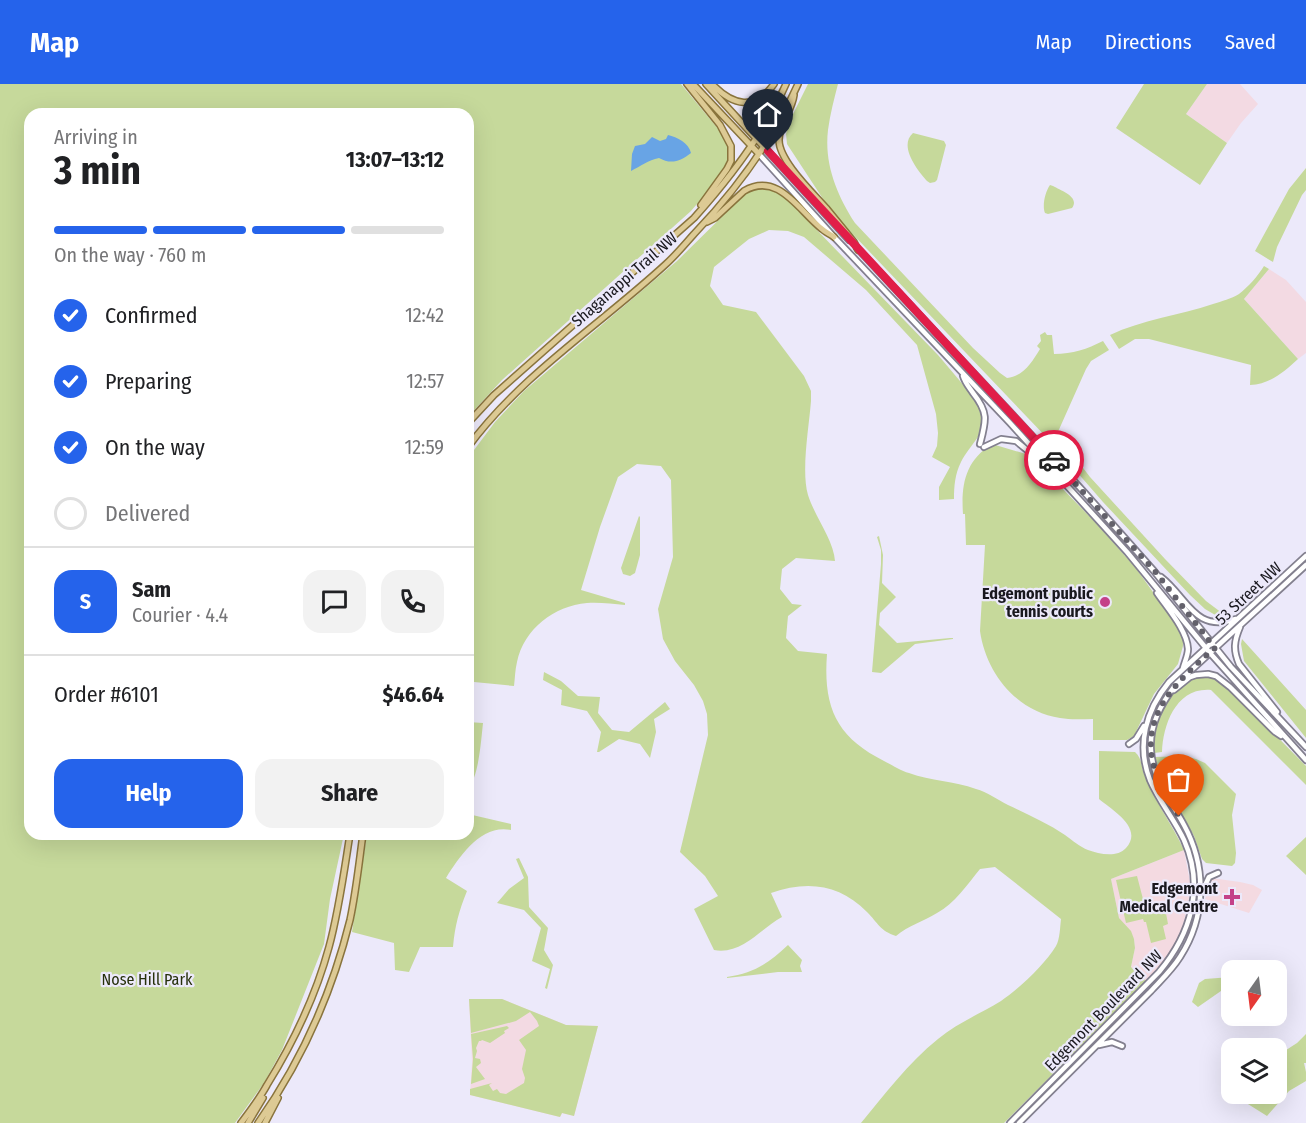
<!DOCTYPE html>
<meta charset="utf-8">
<style>
body{margin:0;font-family:"Fira Sans Condensed",sans-serif;background:#f2f2f2;color:#202124;height:100vh;display:flex;flex-direction:column;font-size:22px;white-space:nowrap}
*{box-sizing:border-box;margin:0}
p{font-size:20px;color:#757577}
.icon{flex:none;width:33px;height:33px;fill:none;stroke:currentColor;stroke-width:2;stroke-linecap:round;stroke-linejoin:round}
.map{position:relative;flex:1;overflow:hidden}
.details{position:absolute;left:24px;top:24px;width:450px;height:732px;display:flex;flex-direction:column;background:#fff;border-radius:18px;box-shadow:0 6px 24px #0002}
.details>*{flex:none}
.needle{width:39px;rotate:194deg}
.controls{position:absolute;left:1221px;top:876px;display:grid;gap:12px}
.controls a{display:grid;place-items:center;width:66px;height:66px;border-radius:12px;background:#fff;box-shadow:0 6px 24px #0002;font-size:30px}
.pin{position:absolute;display:grid;place-items:center;width:51px;height:51px;color:#fff;margin:-62px -26px;border-radius:50% 50% 50% 0;rotate:-45deg;box-shadow:0 0 6px #0007}
.pin .icon{rotate:45deg}
.courier{position:absolute;display:grid;place-items:center;width:60px;height:60px;margin:-30px;border:4px solid #e11d48;border-radius:50%;background:#fff;color:#222;box-shadow:0 2px 8px #0007}
.summary em{font-style:normal;font-weight:700}
.summary div{display:flex;flex-direction:column-reverse}
.summary{display:flex;align-items:center;justify-content:space-between;height:102px;padding:0 30px}
h1{font-size:39px;font-weight:700;line-height:45px}
.bar{display:grid;grid-template-columns:repeat(4,1fr);gap:9px 6px;align-content:center;height:72px;padding:0 30px}
.bar i{height:8px;border-radius:4px;background:#e0e0e0}
.bar .selected{background:#2563eb}
.bar p{grid-column:span 4}
.line{display:flex;align-items:center;gap:15px;padding:0 30px;border-top:2px solid #e0e0e0}
.line div{flex:1}
.round{display:grid;place-items:center;flex:none;width:63px;height:63px;border-radius:18px;background:#f2f2f2}
ol{padding:0 30px;list-style:none}
li{display:flex;align-items:center;gap:18px;height:66px}
li p{margin-inline-start:auto}
li .icon{padding:6px;border-radius:50%;background:#2563eb;color:#fff;stroke-width:4}
li:last-child{color:#757577}
li i{width:33px;height:33px;border:3px solid #e0e0e0;border-radius:50%}
.primary-button{display:flex;gap:12px;margin-top:auto;padding:12px 30px}
.primary-button a{flex:1;height:69px;border-radius:18px;background:#2563eb;color:#fff;font-size:24px;font-weight:700;line-height:69px;text-align:center}
.primary-button a+a{background:#f2f2f2;color:#202124}
header{display:flex;align-items:center;gap:36px;box-sizing:border-box;height:84px;padding:0 30px;background:#2563eb;color:#fff}
header strong{font-size:28px}
nav{display:flex;gap:33px;margin-inline-start:auto;font-size:21px}
.map>svg:first-child{display:block}
</style>
<header>
<strong>Map</strong>
<nav><a>Map</a><a>Directions</a><a>Saved</a></nav>
</header>
<div class="map">
<svg width="1306" height="1039" viewBox="0 0 1306 1039">
<rect width="100%" height="100%" fill="#ece9fa"/>
<path fill="#f4dae1" d="M1184,766L1190,798L1189,813L1185,833L1182,845L1173,864L1165,876L1146,897L1131,883L1135,864L1134,855L1119,834L1111,795Z
M1211,794L1240,798L1253,801L1262,806L1249,829L1205,815Z"/>
<path fill="#f3dae3" d="M1207,0H1240L1258,20L1241,39L1227,59L1186,30Z
M1269,185L1286,196L1306,218V269L1298,275L1244,215Z
M469,915H502L566,941L598,942L574,1032L562,1029L560,1033L470,1011L472,978Z"/>
<path fill="#c6d99b" d="M0,0H681L724,52C727,58 729,64 728,71C727,89 703,113 691,127L502,296L468,333V30H30V750H344L330,815L324,860L282,966L264,999L235,1039H0Z
M808,0H838C834,15 830,31 828,46C824,80 837,111 855,139L973,264L1000,289L1007,294C1024,292 1032,278 1040,265L1037,262L1041,257L1040,251L1045,248L1047,251H1052L1054,270C1073,270 1087,265 1103,257L1109,266L1091,277L1086,285L1057,350L1090,393L1165,475L1206,517L1226,532L1222,535L1205,525L1190,511L1103,418L1049,356L845,142L827,121L787,60L786,50L790,36Z
M1144,0H1207L1186,30L1227,59L1200,101L1116,44Z
M913,49L944,57L946,61L937,96L935,98L930,99L927,97C918,87 898,62 913,49Z
M1306,84V106L1302,111L1277,163L1273,178L1255,167L1289,105Z
M1050,101L1053,102C1062,107 1080,113 1072,124L1048,130L1045,129C1042,122 1045,108 1050,101Z
M766,104L776,107L782,110L938,271L976,316C994,347 974,353 961,378C955,390 954,402 954,415L939,416V403L950,383L932,373L937,362L938,349L936,330L917,261L866,206L804,153L788,147L769,146L749,155L714,183L710,202L723,221L756,228L804,292L811,307V317C809,343 801,387 808,411C814,431 834,457 835,477L796,474L782,485L780,505L792,520L802,521L788,532L786,554L798,567L827,570C823,623 836,653 884,677C892,681 901,687 909,689C931,697 954,697 976,705C987,708 998,716 1008,721C1027,730 1047,739 1065,751C1072,756 1080,763 1088,766C1099,770 1117,774 1126,764C1144,744 1112,726 1099,715V667L1135,668C1142,674 1141,682 1144,690C1154,716 1172,740 1184,766L1111,795L1119,834L1131,847L1134,855L1135,864L1131,883L1146,897L1004,1039H861C885,1010 908,979 938,955C957,939 980,930 1001,917C1019,905 1045,880 1056,862C1060,855 1060,843 1061,835L995,783L980,785C967,801 955,819 937,829C923,838 909,841 896,852C880,847 878,839 867,828C840,800 807,796 771,809L782,833C760,845 742,871 714,866L694,825L718,812L705,792L680,768L708,651L707,630L703,617L694,601L675,577L663,555L658,525L673,473L671,396L661,382L637,380L618,393L600,443L581,506L625,519V521C613,520 599,518 587,519C554,522 524,545 517,578C515,586 515,594 514,602L474,598L468,602V374L495,338L524,307L677,177L745,110L755,105Z
M1264,182L1269,185L1244,215L1298,275C1284,288 1270,300 1250,301L1251,281L1149,255H1135L1119,265L1110,251C1141,236 1180,231 1213,220C1222,217 1231,215 1239,210C1248,203 1258,192 1264,182Z
M992,360L1026,370L1057,399L1094,437L1135,483L1176,540L1183,553V562L1178,580L1154,610L1134,652L1127,656H1093V635C1082,635 1071,636 1060,634C1016,627 986,589 980,547L985,461H966L965,430H963C961,401 965,377 992,360Z
M639,432L640,433V471L635,489L630,492L623,490L621,484Z
M879,452L883,471L882,499L896,513L880,529L879,541L897,559L950,554H953V555L915,560L881,589L872,588L881,480V466L877,453Z
M1242,555L1306,626V654L1244,577L1241,560Z
M544,588L561,597L578,612L600,613L598,629L612,646L629,648L665,618L670,625L654,635L656,648L650,674L640,660L619,655L599,668H597L601,648L587,627L561,621L562,606L543,596Z
M1201,592H1209L1222,597L1306,682V701L1211,606C1176,603 1163,641 1162,668L1154,669C1153,636 1166,602 1201,592Z
M468,638L483,639C481,657 479,692 468,705Z
M1184,672L1196,675L1205,679L1236,710L1232,731L1236,769L1235,779L1232,782L1206,779L1202,775L1194,752L1162,694L1155,673Z
M468,730L511,740V746C481,740 460,772 446,794L467,807C459,827 455,841 453,863H420L409,888L395,886L394,859L352,848L367,750H468Z
M1306,753V791L1286,772Z
M519,774L528,793L529,823L548,844L544,866L553,881L547,905L545,904L550,885L532,877L541,844L524,826L497,819L509,805L524,794L516,775Z
M1137,792L1143,815L1150,814L1152,823L1154,826L1165,824L1168,840L1163,842L1166,855L1151,859L1146,838H1144L1143,835L1126,839L1116,796Z
M788,861L802,876L800,882L802,888H778L727,894V893C754,889 769,879 788,861Z
M1231,893V900L1198,923L1192,918L1199,899L1205,895Z
M469,915H502L566,941L598,942L574,1032L562,1029L560,1033L470,1011V1005L492,999L489,1001L493,1007L497,1005L500,1009L506,1010L524,999L525,994L522,985L526,966L519,956L539,942L537,937L530,928L516,937L471,949Z
M507,942L509,944L504,947L505,949L490,959L482,956L481,957H479L476,964L477,967L475,974L480,975L481,979L476,983L485,995L471,1000L473,975L471,950Z
M1306,950V979H1304L1306,988V997L1289,1007L1267,1032L1232,1010H1276L1277,972L1297,959Z"/>
<path fill="#68a4e5" d="M668,51C677,53 689,59 691,69C681,77 671,81 659,74C648,76 641,82 631,87L632,70L635,62L645,60L652,53L660,57L666,55Z"/>
<g fill="none" stroke-linecap="round" stroke-linejoin="round">
<defs>
<path id="secondary" d="M764,63L849,156
M759,70L834,153L1010,339L1127,468L1210,569L1306,676
M857,164L1012,330L1084,408L1154,487L1231,583L1306,663
M963,292C965,299 969,303 973,309C989,329 986,337 980,360
M984,363L1001,355L1016,357L1043,379
M1161,493C1188,514 1194,549 1236,535
M1157,509C1167,524 1187,546 1188,565C1188,571 1185,577 1183,584
M1240,543C1234,557 1233,566 1239,580L1277,628
M1174,606L1190,593L1196,591L1208,590L1216,592L1230,603L1275,648L1281,652
M1129,660L1136,655L1144,642
M1202,808L1209,793L1218,789
M1099,961L1112,958L1122,962
M1010,1039L1159,888C1191,850 1205,803 1184,756C1174,735 1159,717 1150,696C1136,661 1146,626 1169,598L1306,472
M1019,1039L1150,908C1161,896 1172,886 1180,873C1206,833 1207,783 1184,741C1171,717 1153,695 1151,667C1149,641 1161,620 1176,600L1306,481"/>
<path id="primary" d="M687,0L720,41L731,62V77L727,85L701,121
M693,0L759,70
M706,0L764,63
M712,0C733,22 755,27 774,0
M794,11C792,27 779,40 779,56C779,77 813,109 827,125C836,136 845,147 854,158L858,166
M707,138L715,134L744,107C778,87 799,127 822,145C825,148 830,150 834,153
M468,339L494,311L694,134C730,94 764,50 786,0
M468,363C522,290 600,241 666,180C676,171 685,160 694,150C736,106 773,56 798,0
M241,1039C250,1027 260,1014 267,1001C293,959 316,911 329,863C339,826 344,788 350,750
M248,1039L263,1014
M258,1039C301,978 332,909 350,836C356,808 359,779 363,750
M265,1039L278,1014"/>
</defs>
<use href="#secondary" stroke="#83808f" stroke-width="8"/>
<use href="#primary" stroke="#89743d" stroke-width="8"/>
<use href="#secondary" stroke="#fff" stroke-width="4.5"/>
<use href="#primary" stroke="#ddca94" stroke-width="5"/>
</g>
<g fill="none" stroke-linecap="round" stroke-linejoin="round">
<path stroke="#63616b" stroke-width="6" stroke-dasharray="0 10.8" d="M1054,376L1154,486L1215,564C1176,598 1135,634 1157,692C1162,706 1171,719 1179,732"/>
<path stroke="#e11d48" stroke-width="8" d="M768,67L1054,376"/>
</g>
<g fill="#c44188" stroke="#ece9fa" stroke-width="2">
<circle cx="1105" cy="518" r="6"/>
<path d="M1229 804h6v6h6v6h-6v6h-6v-6h-6v-6h6z"/>
</g>
<g text-anchor="middle" stroke-width="4.5" stroke-linejoin="round" paint-order="stroke">
<g font-size="16" fill="#19181e" stroke="#ece9fa">
<text transform="translate(624 195) rotate(-41)" y="6">Shaganappi Trail NW</text>
<text transform="translate(1248 509) rotate(-43)" y="6">53 Street NW</text>
<text transform="translate(1103 926) rotate(-46)" y="6">Edgemont Boulevard NW</text>
</g>
<g font-size="16" font-weight="bold" fill="#19181e" stroke="#ece9fa" text-anchor="end">
<text x="1093" y="515">Edgemont public<tspan x="1093" dy="18">tennis courts</tspan></text>
<text x="1218" y="810">Edgemont<tspan x="1218" dy="18">Medical Centre</tspan></text>
</g>
<g font-size="16" fill="#26300b" stroke="#ece9fa">
<text x="147" y="901">Nose Hill Park</text>
</g>
</g>
</svg>
<div class="controls">
<a><svg class="needle" viewBox="-14 -14 28 28"><path d="M0-13l5 13h-10z" fill="#e53935"/><path d="M0 13l5-13h-10z" fill="#757577"/></svg></a>
<a><svg class="icon" aria-label="layers" viewBox="0 0 24 24"><path d="M12 4l9 5-9 5-9-5zM3 14l9 5 9-5"/></svg></a>
</div>
<div class="pin" style="left:1179px;top:732px;background:#ea580c"><svg class="icon" aria-label="bag" viewBox="0 0 24 24"><path d="M5 8h14l-1 12H6zM9 8a3 3 0 0 1 6 0"/></svg></div>
<div class="pin" style="left:768px;top:67px;background:#1f2937"><svg class="icon" aria-label="home" viewBox="0 0 24 24"><path d="M3 11l9-7 9 7M6 9v11h12V9"/></svg></div>
<div class="courier" style="left:1054px;top:376px"><svg class="icon" aria-label="car" viewBox="0 0 24 24"><path d="M5 17H2v-5l4-1 3-4h7l3 4 3 1v5h-3M9 17h6M6 11h13"/><circle cx="7" cy="17" r="2"/><circle cx="17" cy="17" r="2"/></svg></div>
<section class="details">
<div class="summary"><div><h1>3 min</h1><p>Arriving in</p></div><em>13:07–13:12</em></div>
<div class="bar"><i class="selected"></i><i class="selected"></i><i class="selected"></i><i></i><p>On the way · 760 m</p></div>
<ol>
<li><svg class="icon" aria-label="check" viewBox="0 0 24 24"><path d="M5 12l5 5 9-10"/></svg>Confirmed<p>12:42</p></li>
<li><svg class="icon" aria-label="check" viewBox="0 0 24 24"><path d="M5 12l5 5 9-10"/></svg>Preparing<p>12:57</p></li>
<li><svg class="icon" aria-label="check" viewBox="0 0 24 24"><path d="M5 12l5 5 9-10"/></svg>On the way<p>12:59</p></li>
<li><i></i>Delivered</li>
</ol>
<div class="line" style="height:108px"><b class="round" style="background:#2563eb;color:#fff">S</b><div><b>Sam</b><p>Courier · 4.4</p></div><a class="round"><svg class="icon" aria-label="chat" viewBox="0 0 24 24"><path d="M4 5h16v11H9l-5 4z"/></svg></a><a class="round"><svg class="icon" aria-label="phone" viewBox="0 0 24 24"><path d="M5 4h4l2 5-3 2q2 4 5 5l2-3 5 2v4C11 20 4 13 5 4z"/></svg></a></div>
<div class="line" style="height:78px"><div>Order #6101</div><b>$46.64</b></div>
<div class="primary-button"><a>Help</a><a>Share</a></div>
</section>
</div>
